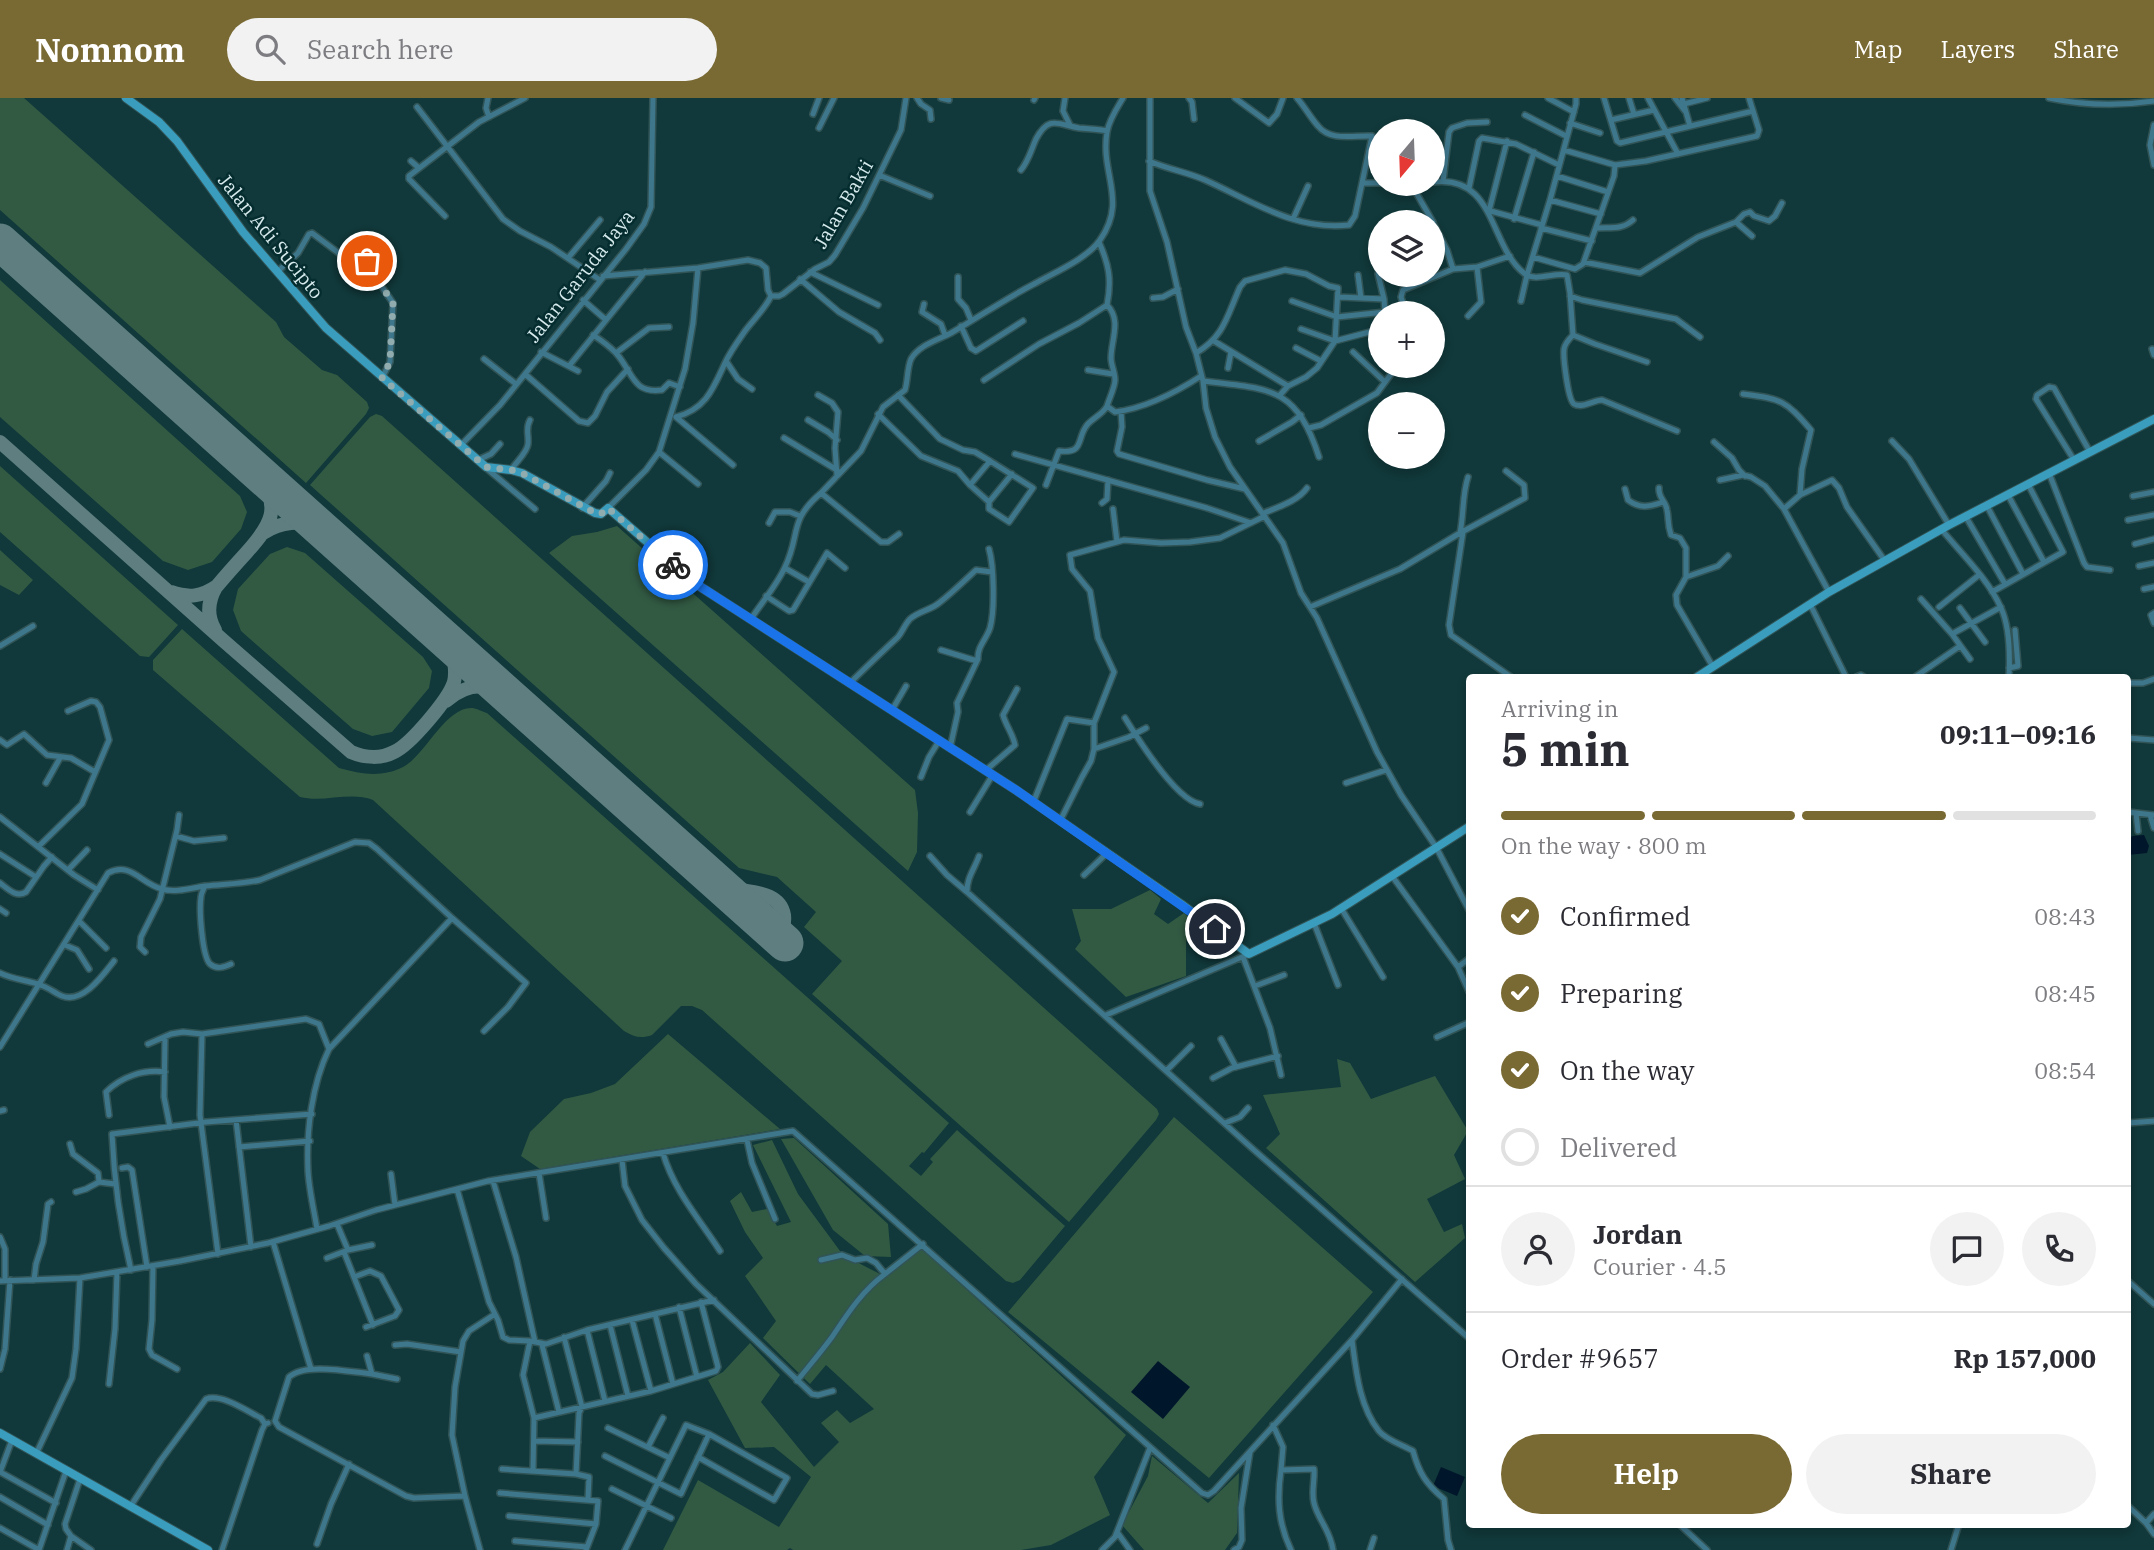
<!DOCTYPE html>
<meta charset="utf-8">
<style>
body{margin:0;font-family:"IBM Plex Serif",serif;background:#f2f2f3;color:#2b2b33;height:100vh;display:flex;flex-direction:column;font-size:26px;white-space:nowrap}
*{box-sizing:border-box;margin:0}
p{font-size:23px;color:#7c7c81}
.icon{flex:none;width:38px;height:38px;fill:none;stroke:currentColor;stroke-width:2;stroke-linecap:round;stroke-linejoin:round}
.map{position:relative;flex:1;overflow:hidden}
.panel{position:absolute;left:1466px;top:576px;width:665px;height:854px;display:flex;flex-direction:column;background:#fff;border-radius:7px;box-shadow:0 4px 10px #0003}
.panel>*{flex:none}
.needle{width:46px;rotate:199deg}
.controls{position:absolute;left:1368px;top:21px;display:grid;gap:14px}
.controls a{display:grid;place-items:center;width:77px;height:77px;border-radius:50%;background:#fff;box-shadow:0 4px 10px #0003;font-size:35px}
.pin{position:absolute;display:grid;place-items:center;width:60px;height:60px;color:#fff;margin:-30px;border:4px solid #fff;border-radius:50%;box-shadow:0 2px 7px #0007}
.courier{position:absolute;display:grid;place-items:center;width:70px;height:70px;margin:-35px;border:5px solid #1a73e8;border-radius:50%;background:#fff;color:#222;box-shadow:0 2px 9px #0007}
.head em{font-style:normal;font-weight:700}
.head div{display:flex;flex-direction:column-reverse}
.head{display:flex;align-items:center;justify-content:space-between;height:119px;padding:0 35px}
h1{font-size:46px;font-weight:700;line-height:52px}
.bar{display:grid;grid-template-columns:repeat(4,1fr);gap:10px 7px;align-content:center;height:84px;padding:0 35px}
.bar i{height:9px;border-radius:5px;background:#e1e1e2}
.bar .active{background:#796933}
.bar p{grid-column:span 4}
.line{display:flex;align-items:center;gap:18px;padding:0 35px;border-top:2px solid #e1e1e2}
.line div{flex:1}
.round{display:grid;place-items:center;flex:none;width:74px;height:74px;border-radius:37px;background:#f2f2f3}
ol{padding:0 35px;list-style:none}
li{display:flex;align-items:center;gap:21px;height:77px}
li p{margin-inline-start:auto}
li .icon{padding:7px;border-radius:50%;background:#796933;color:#fff;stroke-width:4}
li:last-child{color:#7c7c81}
li i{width:38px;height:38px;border:4px solid #e1e1e2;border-radius:50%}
.action{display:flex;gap:14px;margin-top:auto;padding:14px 35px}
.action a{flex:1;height:80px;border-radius:42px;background:#796933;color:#fff;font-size:28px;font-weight:700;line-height:80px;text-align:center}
.action a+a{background:#f2f2f3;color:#2b2b33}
header{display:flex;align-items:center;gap:42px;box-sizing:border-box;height:98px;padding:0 35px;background:#796933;color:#fff}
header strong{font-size:33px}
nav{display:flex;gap:38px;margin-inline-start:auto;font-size:24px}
.search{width:490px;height:63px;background:#f2f2f3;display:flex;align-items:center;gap:18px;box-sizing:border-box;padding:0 24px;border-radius:38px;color:#7c7c81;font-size:26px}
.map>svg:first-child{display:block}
</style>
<header>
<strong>Nomnom</strong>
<div class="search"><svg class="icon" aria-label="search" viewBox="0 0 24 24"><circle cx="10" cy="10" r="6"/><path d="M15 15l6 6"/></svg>Search here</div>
<nav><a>Map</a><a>Layers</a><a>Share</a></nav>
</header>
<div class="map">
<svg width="2154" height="1452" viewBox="0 0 2154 1452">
<rect width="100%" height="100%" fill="#11383a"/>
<path fill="#325a43" d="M0,0H24L276,224L284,239L322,272L337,277L367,304L369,310L366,316L306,385L0,112Z
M0,182L240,398L247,414L241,431L212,464L188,472L163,463L0,319Z
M376,316L382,318L1157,1011L1159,1016L1156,1022L1069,1124L812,896L842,863L804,829L816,814L777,779L739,770L310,387L370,319Z
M0,368L178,527L149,559L140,558L0,434Z
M617,428L915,692L918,715L917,754L908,773L549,455L572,438L597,434Z
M287,449L305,455L423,559L432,573L429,590L392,634L372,638L353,631L241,533L233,512L238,491L270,456Z
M0,452L33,482L19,497L0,487Z
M182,531L339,670C361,676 381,680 403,669C425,658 445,609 472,610C476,610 483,614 487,615L949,1025L924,1055L922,1054L909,1068L921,1078L933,1064L930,1061L957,1032L1065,1128L1020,1182L1013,1185L1006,1183L702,912L692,908H681L652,937C641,941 634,939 624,933L373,702C350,693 324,705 300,699L153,572V562Z
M1150,792L1161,801L1154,816L1168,826L1184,815L1199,829L1186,843V878L1126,899L1075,851L1081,843L1072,811H1111Z
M668,936L780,1031L540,1071L521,1058L530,1034L564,1001L591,995L615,986Z
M1337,961L1350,965L1371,1001L1435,978L1468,1033L1454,1057L1465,1081L1427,1101L1444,1134L1462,1126L1465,1140L1415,1184L1266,1050L1280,1036L1263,997L1341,989Z
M1174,1019L1373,1194L1209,1380L1008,1214Z
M794,1040L888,1126L891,1159L865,1158L833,1132L781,1041Z
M772,1042L798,1096L843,1157L880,1176L906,1163L921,1150L1126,1337L1094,1379L1110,1417L1051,1447L1021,1452H793L790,1450L787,1452H663L698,1382L779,1429L811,1379L774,1349L745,1350L708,1282L723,1274L750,1245L780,1277L761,1304L814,1369L839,1344L821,1325L837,1312L850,1325L874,1311L826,1267L810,1286L763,1240L776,1223L745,1178L763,1160L745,1134L730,1103L741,1094L752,1114L767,1111L777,1128L791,1124L753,1047Z
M1152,1358L1208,1405L1239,1375L1237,1435L1225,1452H1144L1122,1427L1148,1378Z"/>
<path fill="#00162b" d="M2144,737L2149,748L2147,755L2128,757V740L2133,738Z
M1158,1263L1190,1289L1163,1321L1131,1294Z
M1441,1369L1465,1379L1457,1398L1433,1388Z"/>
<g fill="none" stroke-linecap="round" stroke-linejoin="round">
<path stroke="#5e7e80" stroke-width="14" d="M0,344L225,544L351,654C365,660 381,661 394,654C410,647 449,601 454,584C457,571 453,558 450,546
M263,435C282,423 300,422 320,430
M171,494C189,500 201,499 217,488C227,476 237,465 247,454C272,426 281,410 259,375
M215,532C206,517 208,503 216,489
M446,603C463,588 483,584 503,594
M721,787C741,796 779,789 784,817C785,826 783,831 777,837L766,838L751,824L742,806"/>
<path stroke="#5e7e80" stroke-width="37" d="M0,144L785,845"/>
<defs>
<path id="street" d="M488,0L486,10L489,19
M917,0L921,6L930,12L931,21
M941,0L949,2
M1065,0L1063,13L1070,27
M1150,0V93L1167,144L1186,229L1196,255L1203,283L1206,310L1215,339L1230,369L1283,445L1301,495L1317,520L1377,654L1401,697L1436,749L1470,814
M1189,0L1192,4L1194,21
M1235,0L1269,25L1277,16L1283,0
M1548,0L1574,14
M1604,0L1617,43L1620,45L1753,13
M1629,0L1634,16
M1648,0L1678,56
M1675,0L1685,13
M1682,0L1690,28
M2049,0C2082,7 2120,8 2154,3
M1034,2L1035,0
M1684,6L1707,0
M417,9L503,121L520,133L551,149L600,182
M813,16L819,0
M1525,17L1566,38
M1611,22L1654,12
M1570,25L1600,35
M2154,27L2150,47L2154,67
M819,30L834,0
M1399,33L1406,31L1409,25
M411,63L419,70
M1149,63C1167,71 1187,74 1205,82C1252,103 1295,133 1349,127L1355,118L1372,38C1354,37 1331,44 1318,28C1310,19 1305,9 1297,0
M1615,67L1646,63L1757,38L1759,32L1749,0
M1021,72C1029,62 1031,52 1036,41C1049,17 1057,26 1079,30C1088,31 1098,31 1107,33
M879,77L930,98
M1557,78L1608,94
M1443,83L1449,34L1452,30L1467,25L1487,24
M1433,84C1496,76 1489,149 1525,176C1536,184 1554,174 1567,177L1570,195L1573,237C1569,241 1565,245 1564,251C1563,260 1568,302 1574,306C1582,311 1594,302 1602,302L1677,333
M1362,85H1381
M1392,86H1416
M1411,86L1433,124
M1469,90L1479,43L1482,40L1516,46L1559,67
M1550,102L1601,116
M1487,112L1542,127
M1489,113L1507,43
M445,118L409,81V78L479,24L525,0
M1293,121L1308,88
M1514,121L1534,54
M1736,124L1752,138
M1433,125L1447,152L1453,171
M1541,130L1592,143
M1597,130C1611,129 1622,132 1633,122
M1533,159L1575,171L1583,166L1614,78L1615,67L1564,52
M568,160L600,122
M1584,164L1640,175L1698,139L1736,124L1744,116L1750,114L1754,118L1769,123L1775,118L1782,105
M277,174L298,155L309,136L312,135L356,168L367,163L378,183L393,205L390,264L382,280
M810,174L878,207
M1378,176L1384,201
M1358,177L1361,200
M603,178L698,170L748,162L760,165L766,170L768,192L771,198
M958,179V201L966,210L971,222
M800,181L839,214L875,235L880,242
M771,198H779L783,196L815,171L829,164L835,157L863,110L901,32L906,0
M1570,198L1582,202L1676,221L1700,239
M1339,199L1384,201L1385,215
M1153,200L1163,199L1178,191
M583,202L606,222
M1292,203L1337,219L1385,214
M1521,203L1527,177L1550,102L1576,6V0
M924,206L922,214L941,226L945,237
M1404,208L1401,199L1403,192L1453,171L1477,169L1510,158
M1468,218L1481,204L1477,169
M961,228L971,250L976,253L1023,223
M1301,231L1335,243L1381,231
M593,237C601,242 610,249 616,255C633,274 632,296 662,292L669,285L680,289
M1573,237L1595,246L1647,264
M1214,243L1288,288
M1296,250L1321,263
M2152,251L2154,257
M541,254L578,273
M1353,254L1385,284
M616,255L649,230L669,229
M1196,255C1224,239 1227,218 1240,189L1245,183L1285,172L1306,176L1329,188L1338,190L1335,243L1317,270L1306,279L1288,288L1279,298
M484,261L516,286
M726,263L738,281L752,291
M569,268L645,174
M1228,270L1231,254
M1088,272L1113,276
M525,276L579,323L588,325L595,318L607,294L628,271
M984,282L1039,246L1079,225L1107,207
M1203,283C1270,291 1296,288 1319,359
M1743,296C1782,301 1785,302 1811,332L1802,371L1800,397L1784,411
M818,297L832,305L838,314L835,350L837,378
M1107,308L1115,314C1146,310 1175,295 1201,278
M1121,313L1122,329L1117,353L1119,356L1207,382L1245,391
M878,316L921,358L958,373L970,387L990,363L975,354L963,352L940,341L898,297
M676,319C706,311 713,291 725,265C730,254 738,243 745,233C754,221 765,211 771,198
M676,319L733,367
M808,322L828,334L837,342
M1309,330L1321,327L1377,295L1397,268
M784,340L837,372
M1259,343L1292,324L1301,317
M1892,343L1909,361L1949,427
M1714,344L1732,360L1739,372L1745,378
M460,348L500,307L626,151L644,126L651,109L653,0
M659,354L698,386
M1015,356L1207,410L1251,425
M478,362L491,356L500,346
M2074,362L2036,301L2037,297L2049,289L2054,290L2090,354
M486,370L535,411
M511,372C516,364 527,355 528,346C529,336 525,331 530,322
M2049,375L2084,465L2087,469L2110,472
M1720,382L1743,377L1751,379L1765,388L1784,411L1829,494
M970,387L989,404V411L1009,424L1033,390L990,363
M1046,387L1059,353C1085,356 1076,341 1087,327C1093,320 1103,316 1107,308C1109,301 1115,289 1115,282C1115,274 1111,267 1111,260C1111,242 1122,222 1107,207C1112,182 1109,167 1099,144
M1659,390C1658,400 1666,403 1667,412C1669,421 1667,425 1671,437L1680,440L1686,450V479L1676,497L1677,507L1713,569
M1625,391L1628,402C1640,411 1649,409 1663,404
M821,395L861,353L883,309L905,292C908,282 907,270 911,261C919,247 938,242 951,235C979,219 1005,201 1034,186C1053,175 1087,161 1100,142C1128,102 1100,76 1107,34C1109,22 1117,10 1123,0
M1800,397L1832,382L1839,390L1847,409L1885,463
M2008,397L2044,464
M2133,398L2154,394
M989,404L1012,376
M1102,405L1107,401L1108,382
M1987,408L2023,476
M582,410L606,383L610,375
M608,410L646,372L659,354L685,271L693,225L698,170
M1113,411L1117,444
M1264,415C1278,409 1298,403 1307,390
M1966,419L2005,486
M2128,422L2154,417
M769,425L775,414H790L800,418
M1942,432C1961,455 1989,482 2001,510C2010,529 2010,558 2009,579
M1463,434L1449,527L1451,537L1511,579
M1460,435C1464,416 1462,397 1468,379
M2135,446L2154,441
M2139,468L2154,465
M785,470L809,484
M1686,479L1718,468L1728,458
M2144,491L2154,489
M1992,494L2063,454L2028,386
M766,498L789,513L793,512L827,455L845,470
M1921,501L1952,536L1970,561
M1810,506L1846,579
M1310,509L1400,471L1460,435L1525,400L1524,387L1506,373
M1939,509L1979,477
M1960,510L1985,544
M2154,515L2151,517L2154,525
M751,521C762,504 777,487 785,469C801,436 788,423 821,395L881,444H888L899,436
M1952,536L2001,509
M0,548L33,528
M941,552L977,563
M2009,570L2018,568L2015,532
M1856,579L1861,577L1864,579
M1915,579L1960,548
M850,585C866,569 882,554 898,539C903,533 905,526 910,521C919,513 931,512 939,505C952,495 964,483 976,472L992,474
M2128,585H2143L2154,581
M892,612L906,588
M1125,620C1138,641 1176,702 1200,706
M2128,640L2154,642
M0,642L7,647L24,636L47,657L71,660L95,674
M950,650L958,614L957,605L978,561C977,549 986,542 990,530C995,513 994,468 989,451
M1094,651L1129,639L1146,630
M985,673L1015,647C1013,636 1006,628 1003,617L1017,591
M921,679L929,659L939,643
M46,685L60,660
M1346,685L1386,672
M1033,705L1067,621L1094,625
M970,714L992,678
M2128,714L2154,717
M2136,716L2138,733
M2150,717L2154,730
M0,719L74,777L98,792
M1060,723L1082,679L1091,663L1094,651V625L1114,574L1098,540L1090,493L1072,471L1070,457L1124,442L1161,445L1190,444L1220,440L1265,418
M176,738L194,743L224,740
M38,749L82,706L109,642L100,609L96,604L91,603L68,613
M0,756L36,779
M930,758L947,777L967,794
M979,758C974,772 967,779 967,794L1254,1052L1470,1241
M68,772L87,752
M1084,777L1107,755
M1392,778L1458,869L1470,896
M0,785C8,791 16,800 26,794L44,768L52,759
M205,788C204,790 201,797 201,799C199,811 202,858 210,866C217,872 224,869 231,866
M1341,810L1383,879
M0,811L6,815
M80,824L106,850
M1314,825L1338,887
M65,847L77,852L89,871
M145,854L140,849L141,839L160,801L177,732L179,717
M1243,859L1270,930L1281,977
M1458,869L1470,860
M0,875C14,882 29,882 43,888C49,890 55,895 62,898C83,906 103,877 114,863
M1255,888L1284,877
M1106,917L1249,856
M202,936L200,1017L218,1156
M165,939L164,999L170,1029
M1437,939L1470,924
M1221,941L1236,969
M148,946L171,936L183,934L202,936L306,921L319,926L329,951
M0,949L108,775C131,763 141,786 162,791C175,795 192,790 205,788C224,786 242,786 260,782L355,744L369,745L377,751L452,820
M1166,973L1191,948
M1213,980L1232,970L1278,958
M0,1013L4,1012
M109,1017L106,994C121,979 143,971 165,974
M236,1022L251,1149
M1225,1025L1240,1019L1248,1010
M2128,1025L2154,1023
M747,1042L752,1065L775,1121
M70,1046L73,1056L98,1075L99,1084L115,1086
M239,1049L310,1043
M663,1055C673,1091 700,1122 720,1153
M622,1062L625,1088L642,1122L664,1150L696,1186L812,1296L818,1297L833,1293
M122,1070L128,1069L132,1072L147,1169
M539,1075L546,1120
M391,1076L395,1107
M493,1083L516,1159L535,1244
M457,1091L489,1204L498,1222L503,1239L509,1242L530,1243L546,1246L587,1232L714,1202
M76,1094L86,1091L99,1084
M337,1126L348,1152
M317,1131C314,1112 309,1092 308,1073C306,1033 312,986 329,951L452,820L526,885L508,909L484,933
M0,1139L5,1151V1182
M273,1144L311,1271
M344,1154L373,1227
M327,1160L348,1152L372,1147
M821,1162L842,1157L855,1162L867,1160L876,1165L885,1176L923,1146
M153,1168L152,1222L149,1251L152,1257L177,1271
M131,1172C120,1126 114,1082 112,1036L206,1024L312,1016
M354,1179L370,1173L381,1178L399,1212L395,1218L366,1229
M34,1182L36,1166L43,1144L48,1106L51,1104
M0,1183L80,1180L180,1163L268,1145L329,1128L376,1112L488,1083L793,1033L1202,1395L1208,1397L1214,1393L1352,1242L1402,1181
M2128,1183L2154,1206
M679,1209L697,1279
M655,1216L673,1286
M632,1222L651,1293
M610,1227L628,1298
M587,1232L605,1303
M564,1239L582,1309L579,1315L576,1376L589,1379L588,1401
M1352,1242C1356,1272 1359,1308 1379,1333C1386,1342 1403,1347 1413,1353C1419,1375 1426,1386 1444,1401L1448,1442L1451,1452
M530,1243L523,1277L534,1320L533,1373
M395,1247L407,1246L461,1254
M542,1247L559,1314
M0,1271L5,1251L10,1182
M372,1276L397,1281
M797,1283C809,1268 821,1254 832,1239C848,1215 862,1193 885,1176
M109,1286L115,1231L117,1174
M534,1320L651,1293L716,1273L718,1269L701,1204
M275,1323L279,1329L406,1398L414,1400L465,1398
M275,1323L289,1279C305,1264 351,1274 372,1276L367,1258
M1273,1327L1283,1349L1281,1372L1314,1371C1315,1382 1311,1394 1314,1405C1318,1422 1330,1431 1333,1452
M608,1330L670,1360
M534,1343L578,1344
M648,1349L663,1320
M36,1356L72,1280L76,1251L80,1180
M605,1358L681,1396C690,1376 700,1356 709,1336L787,1380L774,1402L698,1359
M502,1371L576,1376
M1281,1372C1277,1401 1278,1425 1291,1452
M0,1374L56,1405
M0,1374L12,1342
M612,1391L671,1420
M500,1395L598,1403L596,1426L586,1452
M0,1399L48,1427
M2128,1408L2146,1425L2154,1416
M130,1409L161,1362L206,1301C221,1295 247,1313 261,1320L265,1326
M509,1418L596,1426
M2146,1425L2154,1436
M1679,1426L1707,1452
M0,1430L39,1452L66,1373
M1117,1434L1130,1452
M71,1438L91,1452
M515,1443L587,1449
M317,1446L331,1406L349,1366
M67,1452L71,1438L66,1431L65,1426L80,1381
M222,1452L262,1332L265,1326L268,1325
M480,1452L465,1398L452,1337L455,1289L463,1243L469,1233L495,1216
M625,1452L686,1327L709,1336
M1102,1452L1115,1439L1150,1350
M1234,1452L1239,1449L1242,1442L1241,1410L1250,1354
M1370,1452L1374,1440
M1951,1452L1959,1426"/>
<path id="secondary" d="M126,0L159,24L177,43L243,134L326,230L486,369L511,372L522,375L595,415L601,416L608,410L693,484L1016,692L1181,806L1249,856L1332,816L1470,728
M1697,579L1829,494L1949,427L2154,321
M0,1335L208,1452"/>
</defs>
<use href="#street" stroke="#315456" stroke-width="8"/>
<use href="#secondary" stroke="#315456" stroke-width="10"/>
<use href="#street" stroke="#3e768b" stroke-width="5"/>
<use href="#secondary" stroke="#3a9dbd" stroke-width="8"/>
</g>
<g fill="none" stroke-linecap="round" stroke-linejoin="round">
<path stroke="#91acae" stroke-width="7" stroke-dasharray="0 12.6" d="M367,163L378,183L393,205L390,264L382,280L486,369L511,372L522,375L595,415L601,416L608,410L673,467"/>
<path stroke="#1a73e8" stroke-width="9" d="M673,467L693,484L1016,692L1215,831"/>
</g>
<g text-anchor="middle" stroke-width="5" stroke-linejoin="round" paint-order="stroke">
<g font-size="19" fill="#d6eaec" stroke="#052d30">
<text transform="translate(843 106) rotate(-60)" y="7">Jalan Bakti</text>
<text transform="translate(271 138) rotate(51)" y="7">Jalan Adi Sucipto</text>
<text transform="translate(580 178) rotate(-52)" y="7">Jalan Garuda Jaya</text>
</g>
</g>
</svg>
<div class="controls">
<a><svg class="needle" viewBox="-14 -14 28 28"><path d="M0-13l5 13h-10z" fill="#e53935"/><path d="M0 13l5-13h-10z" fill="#7c7c81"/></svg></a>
<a><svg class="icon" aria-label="layers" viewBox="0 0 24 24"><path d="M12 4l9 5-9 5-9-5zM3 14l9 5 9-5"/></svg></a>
<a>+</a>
<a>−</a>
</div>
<div class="pin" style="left:367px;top:163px;background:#ea580c"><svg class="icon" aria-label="bag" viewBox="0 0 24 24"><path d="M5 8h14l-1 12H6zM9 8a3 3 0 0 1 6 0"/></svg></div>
<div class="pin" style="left:1215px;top:831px;background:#1f2937"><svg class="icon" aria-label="home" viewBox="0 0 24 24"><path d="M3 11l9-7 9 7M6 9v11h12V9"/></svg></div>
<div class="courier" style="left:673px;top:467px"><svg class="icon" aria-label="bike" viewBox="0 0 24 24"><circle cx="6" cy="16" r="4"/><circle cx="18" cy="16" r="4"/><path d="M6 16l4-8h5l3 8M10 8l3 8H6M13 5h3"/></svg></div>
<section class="panel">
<div class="head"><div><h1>5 min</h1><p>Arriving in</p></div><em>09:11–09:16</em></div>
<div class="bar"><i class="active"></i><i class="active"></i><i class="active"></i><i></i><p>On the way · 800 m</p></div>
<ol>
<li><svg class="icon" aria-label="check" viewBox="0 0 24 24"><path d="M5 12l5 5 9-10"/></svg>Confirmed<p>08:43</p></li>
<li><svg class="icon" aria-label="check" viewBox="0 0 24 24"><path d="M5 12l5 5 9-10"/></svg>Preparing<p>08:45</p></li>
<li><svg class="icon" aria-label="check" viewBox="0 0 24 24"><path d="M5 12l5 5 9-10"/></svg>On the way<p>08:54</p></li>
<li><i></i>Delivered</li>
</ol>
<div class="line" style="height:126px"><a class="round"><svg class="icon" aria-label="person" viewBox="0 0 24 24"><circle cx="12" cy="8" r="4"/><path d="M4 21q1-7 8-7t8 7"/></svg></a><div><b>Jordan</b><p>Courier · 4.5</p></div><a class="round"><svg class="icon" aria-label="chat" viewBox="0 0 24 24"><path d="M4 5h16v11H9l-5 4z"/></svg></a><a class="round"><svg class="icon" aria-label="phone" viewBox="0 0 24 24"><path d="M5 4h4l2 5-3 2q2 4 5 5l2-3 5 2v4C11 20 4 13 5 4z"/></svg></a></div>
<div class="line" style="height:91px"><div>Order #9657</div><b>Rp 157,000</b></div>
<div class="action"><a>Help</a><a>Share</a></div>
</section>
</div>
